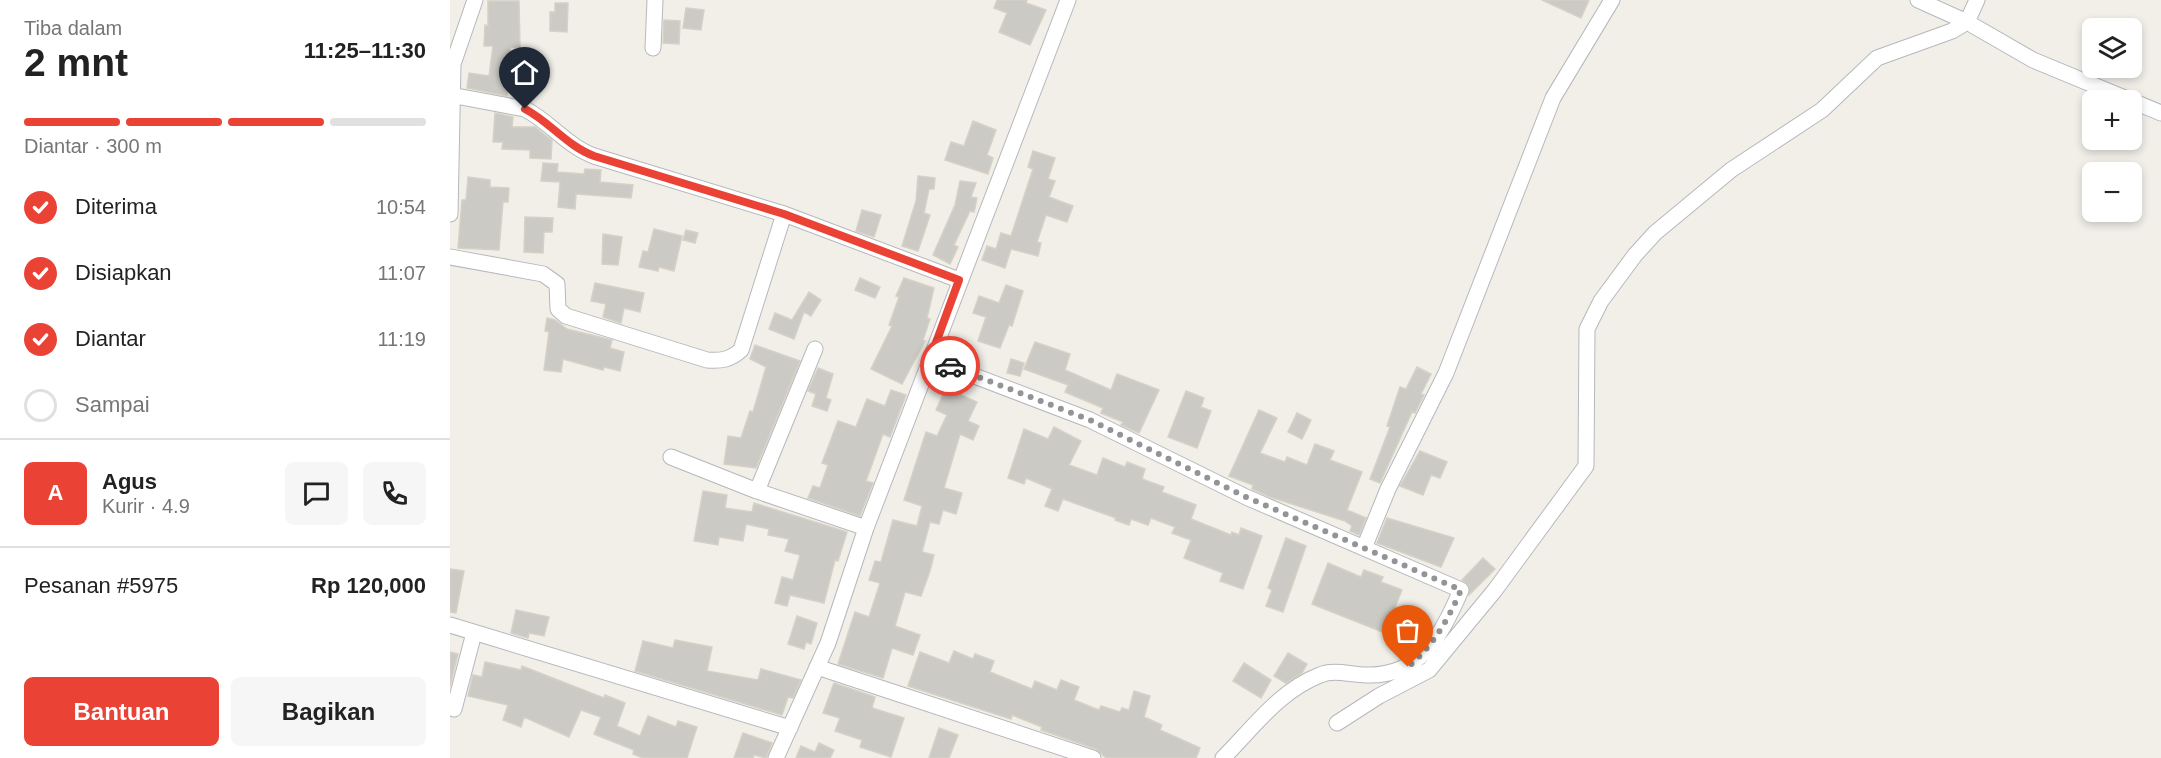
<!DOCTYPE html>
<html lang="id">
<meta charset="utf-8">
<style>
body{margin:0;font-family:Helvetica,sans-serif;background:#f6f6f6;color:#222;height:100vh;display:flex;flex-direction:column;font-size:22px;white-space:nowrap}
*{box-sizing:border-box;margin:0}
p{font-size:20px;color:#767676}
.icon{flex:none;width:33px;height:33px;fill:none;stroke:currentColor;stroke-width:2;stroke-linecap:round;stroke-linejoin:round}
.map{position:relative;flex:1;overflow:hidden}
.drawer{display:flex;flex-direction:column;background:#fff;width:450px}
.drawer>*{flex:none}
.buttons{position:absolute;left:1632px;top:18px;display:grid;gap:12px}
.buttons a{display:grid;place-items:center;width:60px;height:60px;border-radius:9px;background:#fff;box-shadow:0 3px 9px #0003;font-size:30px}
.pin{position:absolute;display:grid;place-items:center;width:51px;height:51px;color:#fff;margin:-62px -26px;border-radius:50% 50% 50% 0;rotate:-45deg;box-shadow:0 0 6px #0007}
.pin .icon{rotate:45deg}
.courier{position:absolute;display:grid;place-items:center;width:60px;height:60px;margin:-30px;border:4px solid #ea4335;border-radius:50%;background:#fff;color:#222;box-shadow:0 2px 8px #0007}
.head em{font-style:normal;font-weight:800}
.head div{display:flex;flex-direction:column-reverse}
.head{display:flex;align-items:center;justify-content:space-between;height:102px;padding:0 24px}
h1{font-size:39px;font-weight:800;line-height:45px}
.bar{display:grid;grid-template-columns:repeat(4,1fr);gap:9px 6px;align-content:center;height:72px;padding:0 24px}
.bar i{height:8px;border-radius:4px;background:#e0e0e0}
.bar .on{background:#ea4335}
.bar p{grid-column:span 4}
.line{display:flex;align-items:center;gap:15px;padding:0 24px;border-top:2px solid #e0e0e0}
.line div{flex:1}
.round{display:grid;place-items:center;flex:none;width:63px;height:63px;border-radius:9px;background:#f6f6f6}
ol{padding:0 24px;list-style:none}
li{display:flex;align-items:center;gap:18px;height:66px}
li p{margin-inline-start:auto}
li .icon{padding:6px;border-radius:50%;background:#ea4335;color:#fff;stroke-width:4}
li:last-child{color:#767676}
li i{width:33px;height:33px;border:3px solid #e0e0e0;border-radius:50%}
.primary-button{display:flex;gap:12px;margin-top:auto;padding:12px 24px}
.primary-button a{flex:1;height:69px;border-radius:9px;background:#ea4335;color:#fff;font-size:24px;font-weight:800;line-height:69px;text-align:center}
.primary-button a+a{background:#f6f6f6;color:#222}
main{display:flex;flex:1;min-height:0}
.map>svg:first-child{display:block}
</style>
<main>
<section class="drawer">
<div class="head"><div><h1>2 mnt</h1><p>Tiba dalam</p></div><em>11:25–11:30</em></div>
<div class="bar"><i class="on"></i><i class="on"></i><i class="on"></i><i></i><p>Diantar · 300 m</p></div>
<ol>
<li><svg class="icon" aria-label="check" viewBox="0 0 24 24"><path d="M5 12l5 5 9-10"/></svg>Diterima<p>10:54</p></li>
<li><svg class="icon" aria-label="check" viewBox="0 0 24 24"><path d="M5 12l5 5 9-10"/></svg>Disiapkan<p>11:07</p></li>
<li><svg class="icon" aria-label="check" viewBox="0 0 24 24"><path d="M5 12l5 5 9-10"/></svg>Diantar<p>11:19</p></li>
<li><i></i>Sampai</li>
</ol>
<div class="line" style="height:108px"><b class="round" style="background:#ea4335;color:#fff">A</b><div><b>Agus</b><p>Kurir · 4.9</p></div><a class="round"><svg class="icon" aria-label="chat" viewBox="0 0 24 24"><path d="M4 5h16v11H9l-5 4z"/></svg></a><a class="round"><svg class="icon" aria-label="phone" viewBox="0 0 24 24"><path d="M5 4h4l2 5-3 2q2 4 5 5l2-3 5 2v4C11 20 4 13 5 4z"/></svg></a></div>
<div class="line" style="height:78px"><div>Pesanan #5975</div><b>Rp 120,000</b></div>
<div class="primary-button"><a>Bantuan</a><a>Bagikan</a></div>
</section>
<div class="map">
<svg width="1711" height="758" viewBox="0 0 1711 758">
<rect width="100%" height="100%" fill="#f1efe8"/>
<path fill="#cccac5" stroke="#d6d1c6" stroke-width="1.5" d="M547,0H577L576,3L596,10L580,45L549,32L557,13L544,8Z
M1092,0H1139L1131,18Z
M38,1H69L70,48L60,47L57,96L17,88L19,73L39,76L43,46H34L35,25L38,26Z
M105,3H118L117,32L100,31V12H105Z
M236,8L254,10L251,30L233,28Z
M214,20L230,21L229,44L213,43Z
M45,113L63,117L62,127H85L95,135L102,140L101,159L80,158V150L52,149L53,142H43Z
M523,121L546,130L537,155L543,158L538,174L495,160L501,142L514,146Z
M583,151L605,158L598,179L605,181L599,197L623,206L617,222L596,215L587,242L591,243L588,256L561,249L555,268L532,260L537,246L546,249L551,233L561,236L583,169L578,167Z
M93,163L108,164L107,172L134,174L135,169L151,170L150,182L183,185L181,198L126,194L125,209L108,207L110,182L91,181Z
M468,176L485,178L484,189H479L474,213L480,215L468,251L452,246L466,201Z
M18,177L40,180V187L59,188L58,202H53L49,250L8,248L12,200H16Z
M510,181L526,183L521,197L527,198L524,212L520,211L504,245L508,247L500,264L483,255L505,205Z
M412,210L431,215L424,237L406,231Z
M75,217L103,218L102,232H94L93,253L74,252Z
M204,229L232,236L224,271L209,267L208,271L189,267L193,251L198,252Z
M236,230L248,233L245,243L233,240Z
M153,234L172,237L168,265L152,264Z
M410,278L430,287L425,298L405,290Z
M454,278L484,288L477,318L480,319L473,340L475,341L452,384L421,369L442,326L439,325L449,297L446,296Z
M145,283L194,293L190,312L174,308L171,323L153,317L156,304L141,301Z
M556,285L573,291L562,326L559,325L550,348L528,341L536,317L523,313L529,296L549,303Z
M359,292L371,300L361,316L354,312L344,339L319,329L325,313L342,320Z
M97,318L105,320L117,329L162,340L160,348L174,352L170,371L154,367L153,370L113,359L111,372L94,370L99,332L95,331Z
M585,342L620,354L615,370L661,390L667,374L709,390L689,433L671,425L673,422L651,413L653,408L615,392L618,385L574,369Z
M305,345L350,361L306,468L274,464L278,436L291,438L300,411L303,412L316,367L300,359Z
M561,359L574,363L570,376L557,373Z
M967,367L981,374L971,394L974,395L965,413L962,412L930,483L920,479L940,427L937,426L950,387L956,389Z
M368,368L383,374L376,398L381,400L377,411L362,406L366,394L358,391Z
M496,388L527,402L518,421L529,426L523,440L510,434L494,488L512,493L506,514L493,510L489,524L480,522L472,552L484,555L480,571L471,596L455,592L445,626L470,635L463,655L442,648L433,678L388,664L405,612L419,617L430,583L419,580L425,561L431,562L443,520L467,526L472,506L454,500L476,432L487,436L497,415L486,410Z
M441,390L456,395L440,437L433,434L416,481L423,483L410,516L358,498L363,486L370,488L378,465L372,463L388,421L406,427L417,399L435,406Z
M736,391L754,398L751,407L761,411L747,448L718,437Z
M809,410L827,418L810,453L835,462L837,457L857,465L865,444L884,451L880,460L912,472L897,510L916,518L909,535L900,531L902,526L895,521L820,497L802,489L803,485L779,476Z
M847,413L861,420L852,439L838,432Z
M604,427L631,441L619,465L647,475L653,458L675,467L677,462L695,469L692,479L714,487L712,492L746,505L741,519L781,535L782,532L789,535L791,528L812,536L793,589L770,581L773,573L734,558L741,540L722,533L725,527L701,518L698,525L681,519L679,525L665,520L666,518L613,499L608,511L595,506L602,489L576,478L574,484L558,478L574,429L598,439Z
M970,451L997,462L990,478L981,475L973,495L950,486Z
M253,491L277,495L275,508L302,512L304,503L397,532L388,561L385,560L374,603L340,595L337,606L325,603L332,577L343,580L350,555L335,551L339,539L318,535L319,529L296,524L293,541L269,537L268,545L244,541Z
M937,518L1004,538L991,567L927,543Z
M836,538L856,546L833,612L816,606L822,590L818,588Z
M1033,558L1045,569L1019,595V585L1012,580Z
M878,563L911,577L914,570L933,577L931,582L952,590L945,607L970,618L962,636L938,626L935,633L862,604Z
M0,569L14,571L6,613L0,612Z
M66,610L99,617L94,636L79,633L78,638L61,633Z
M347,616L367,623L361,644L356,642L354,649L338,644Z
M225,640L262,647L257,671L308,680L311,669L351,680L343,698L338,697L332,715L185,671L193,641L223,648Z
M504,651L523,659L525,654L544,661L540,672L582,689L585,681L607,690L611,680L629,687L624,700L649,710L651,706L670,712L672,708L679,710L684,691L700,696L694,717L712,725L710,730L750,748L746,758H656L646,749L591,730L592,727L562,715L561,719L458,686L470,652L499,663Z
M0,652L8,654L0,686Z
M838,653L857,664L852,673L836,683L824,676Z
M35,662L71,670L72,666L154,698L155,695L175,703L167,726L190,736L198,716L226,727L228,721L247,727L237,758H193L183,754L184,750L144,734L151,717L131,710L119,737L74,717L71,727L53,720L58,705L18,696L23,675L32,677Z
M794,663L821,680L811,698L783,681Z
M384,683L425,697L422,708L454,718L441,757L410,747L412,740L385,731L390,718L373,713Z
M489,728L508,735L499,758H479Z
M293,733L322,743L316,758L304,755L303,758H284Z
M369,743L384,750L380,758H346L351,746L365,752Z"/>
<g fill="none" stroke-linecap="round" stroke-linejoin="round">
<defs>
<path id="street" d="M1468,0L1517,22L1583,60L1711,113
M203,48L205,0
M1,95L75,109C100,122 117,146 144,156L334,214L509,280
M0,214L3,64L25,0
M0,257L93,274L107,284L108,309L116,316L257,360C271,361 280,360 291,350L334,214
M480,359L640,420L796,497L1011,590C992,635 970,677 916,675C901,675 884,669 870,675C829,691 803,728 773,758
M221,457L307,491L416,528
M307,491L365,349
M914,548L938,489L996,373L1103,98L1162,0
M0,625L340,728
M367,667L643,758
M4,709L24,633
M887,723L929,696L979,670L1045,590L1136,466L1137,329L1151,301L1185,255L1205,233L1281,170L1372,110L1427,58L1502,31L1517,22L1527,0
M326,758L378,643L416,528L618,0"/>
</defs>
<use href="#street" stroke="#b5b8bc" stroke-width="17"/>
<use href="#street" stroke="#fff" stroke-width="15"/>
</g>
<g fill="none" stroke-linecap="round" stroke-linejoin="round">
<path stroke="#929495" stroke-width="6" stroke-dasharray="0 10.8" d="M500,366L640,420L796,497L1011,590C998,620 983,646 958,667"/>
<path stroke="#ea4335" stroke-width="8" d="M75,109C100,122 117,146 144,156L334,214L509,280L480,359L500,366"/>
</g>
</svg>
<div class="buttons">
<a><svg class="icon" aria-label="layers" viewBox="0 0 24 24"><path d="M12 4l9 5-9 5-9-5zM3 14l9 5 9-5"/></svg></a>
<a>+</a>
<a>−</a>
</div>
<div class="pin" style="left:958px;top:667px;background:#ea580c"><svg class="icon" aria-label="bag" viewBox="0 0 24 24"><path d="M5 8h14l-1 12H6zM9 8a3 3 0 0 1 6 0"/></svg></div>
<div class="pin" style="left:75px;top:109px;background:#1f2937"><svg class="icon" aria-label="home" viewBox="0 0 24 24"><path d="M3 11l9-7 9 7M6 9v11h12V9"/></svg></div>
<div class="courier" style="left:500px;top:366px"><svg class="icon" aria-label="car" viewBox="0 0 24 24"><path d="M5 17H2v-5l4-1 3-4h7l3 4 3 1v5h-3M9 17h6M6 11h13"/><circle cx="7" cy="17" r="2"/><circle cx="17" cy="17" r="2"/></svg></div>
</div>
</main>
